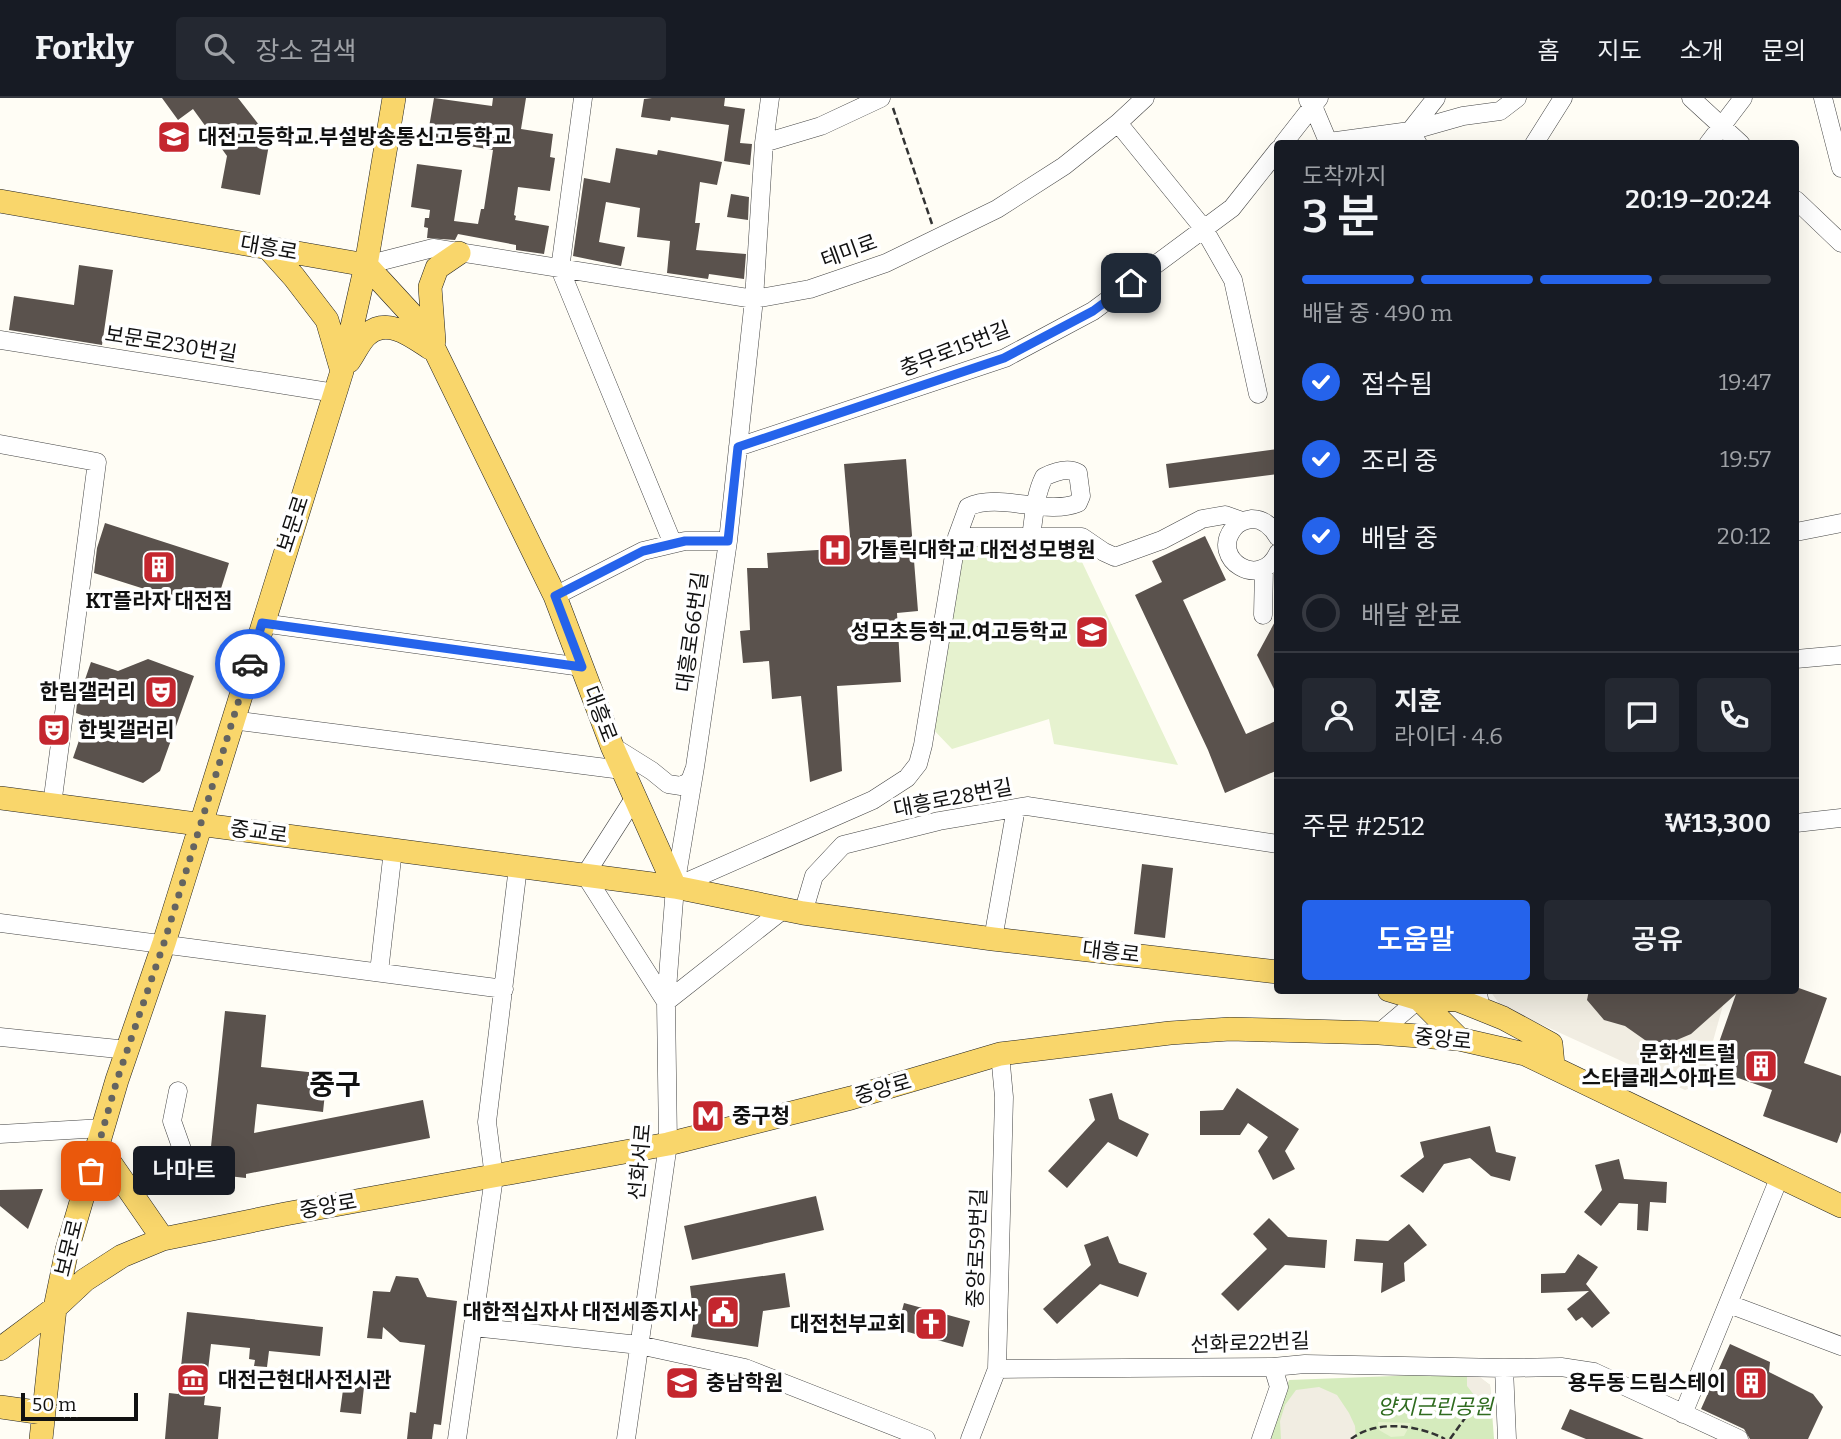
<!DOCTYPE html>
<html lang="ko">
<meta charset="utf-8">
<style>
body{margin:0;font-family:Bitter,"Noto Sans KR",serif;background:#242831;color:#f1f3f6;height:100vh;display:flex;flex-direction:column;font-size:26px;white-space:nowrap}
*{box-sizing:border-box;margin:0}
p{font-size:23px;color:#9ea1a6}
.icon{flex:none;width:38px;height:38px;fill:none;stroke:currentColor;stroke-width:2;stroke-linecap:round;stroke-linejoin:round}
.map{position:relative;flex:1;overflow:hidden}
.drawer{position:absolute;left:1274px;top:42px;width:525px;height:854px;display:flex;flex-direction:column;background:#171b24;border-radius:7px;box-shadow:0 7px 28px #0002}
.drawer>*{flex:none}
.scale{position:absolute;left:21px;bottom:18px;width:117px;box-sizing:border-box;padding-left:7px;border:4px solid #111;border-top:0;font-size:19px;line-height:24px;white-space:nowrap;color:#111;-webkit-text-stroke:5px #fff;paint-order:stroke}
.pin{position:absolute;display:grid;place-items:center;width:60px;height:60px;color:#fff;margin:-30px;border-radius:14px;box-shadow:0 4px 10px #0006}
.courier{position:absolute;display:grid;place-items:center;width:70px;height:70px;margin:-35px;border:5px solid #2563eb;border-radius:50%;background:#fff;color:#222;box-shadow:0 2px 9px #0007}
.bubble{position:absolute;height:49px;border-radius:7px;background:#171b24;box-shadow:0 7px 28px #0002;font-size:23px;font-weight:600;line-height:49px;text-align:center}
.overview em{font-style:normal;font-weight:600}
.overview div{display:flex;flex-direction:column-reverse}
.overview{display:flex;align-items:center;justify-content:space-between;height:119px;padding:0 28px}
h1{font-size:46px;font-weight:600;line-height:52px}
.bar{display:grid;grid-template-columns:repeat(4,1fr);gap:10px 7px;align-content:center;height:84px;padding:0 28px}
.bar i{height:9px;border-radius:5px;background:#363941}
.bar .selected{background:#2563eb}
.bar p{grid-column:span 4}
.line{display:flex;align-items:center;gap:18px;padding:0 28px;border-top:2px solid #363941}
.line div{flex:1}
.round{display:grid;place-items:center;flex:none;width:74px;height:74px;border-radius:7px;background:#242831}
ol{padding:0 28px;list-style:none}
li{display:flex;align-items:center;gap:21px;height:77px}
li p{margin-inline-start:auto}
li .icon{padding:7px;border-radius:50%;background:#2563eb;color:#fff;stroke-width:4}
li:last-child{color:#9ea1a6}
li i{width:38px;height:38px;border:4px solid #363941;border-radius:50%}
.button{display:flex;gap:14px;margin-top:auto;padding:14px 28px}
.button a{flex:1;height:80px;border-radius:7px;background:#2563eb;color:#fff;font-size:28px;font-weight:600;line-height:80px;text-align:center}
.button a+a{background:#242831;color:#f1f3f6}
header{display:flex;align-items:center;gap:42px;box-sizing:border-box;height:98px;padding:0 35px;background:#171b24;border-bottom:2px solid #363941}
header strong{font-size:33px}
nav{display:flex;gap:38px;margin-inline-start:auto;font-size:24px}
.search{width:490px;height:63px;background:#242831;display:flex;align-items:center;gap:18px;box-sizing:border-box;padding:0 24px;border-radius:7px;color:#9ea1a6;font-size:26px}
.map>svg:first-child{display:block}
</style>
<header>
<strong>Forkly</strong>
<div class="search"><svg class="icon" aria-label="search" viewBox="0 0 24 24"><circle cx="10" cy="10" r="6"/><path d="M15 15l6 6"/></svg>장소 검색</div>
<nav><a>홈</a><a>지도</a><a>소개</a><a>문의</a></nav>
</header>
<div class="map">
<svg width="1841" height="1341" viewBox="0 0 1841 1341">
<rect width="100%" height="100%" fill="#fffdf5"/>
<path fill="#d5ebbd" d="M1473,1275L1490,1287L1494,1341H1271L1289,1282Z"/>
<path fill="#e6f2cf" d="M965,446L1074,447L1178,667L1054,646L1049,621L952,651L930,628Z
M1378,1324L1411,1325L1404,1338L1391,1339L1379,1332Z"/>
<path fill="#f1ede2" d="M1490,893H1727L1701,986L1685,992L1501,908Z
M1467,1277L1480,1279L1490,1287L1492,1310L1478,1302L1467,1288Z
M1319,1289L1337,1297L1349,1315L1355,1328L1356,1341H1281L1280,1323L1285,1307L1296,1292Z"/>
<path fill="#5a524d" d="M162,0H238L270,41L260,97L221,90L227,58L193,11L178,22Z
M434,0L492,8L493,0H526L521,31L553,36L550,59L555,60L550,93L518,89L514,117L516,118L515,122L549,128L544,156L516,152V147L458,136L455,142L427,140L428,130L424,129L425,120H429L430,112L411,109L417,66L462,72L454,123L478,126L481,111H484L493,52L427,41Z
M652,0H725L724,8L745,11L740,45L752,46L750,67L724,63L729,27L671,19L670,23L641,19L644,1Z
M616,50L657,57L658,52L722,64L717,87L700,84L695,125H700L696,152L746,156L744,181L709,176L708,181L667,175L670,143L637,139L640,110L606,104L599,144L625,149L621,168L573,158L584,80L610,85Z
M731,96L749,99L748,122L727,119Z
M79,167L113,172L102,247L9,232L14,198L74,207Z
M1278,351V376L1169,390L1166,366Z
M906,361L918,513L897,515L901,584L837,588L842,673L810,684L801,598L772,601L769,563L743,565L740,533L750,532L747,470H768L767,455L851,450L844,366Z
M105,425L229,465L214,513L94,475L97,450Z
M1205,438L1226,482L1183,502L1246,636L1278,622V672L1225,695L1208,652L1135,497L1162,484L1152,463Z
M1278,518V599L1257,557Z
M148,561L194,578L160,673L143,685L73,660L87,619L76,615L77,605L91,564L118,573Z
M1142,766L1173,770L1165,840L1134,836Z
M1796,889L1827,900L1804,965L1841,978V1034L1837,1045L1763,1018L1772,992L1710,970L1736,896L1691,936L1672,944L1652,947L1625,928L1604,922L1587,902L1589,892H1796Z
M225,913L266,917L261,969L327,976L323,1014L257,1006L254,1035L423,1002L430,1040L246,1076V1080L228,1078L229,1070L209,1068Z
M1237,990L1299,1031L1285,1053L1295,1071L1273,1082L1258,1053L1268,1039L1248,1025L1240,1037H1200V1013L1223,1012Z
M1112,995L1119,1021L1149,1036L1137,1059L1108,1044L1067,1090L1048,1073L1095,1022L1089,1001Z
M1490,1028L1496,1054L1516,1059L1510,1083L1491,1078L1470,1060L1444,1066L1423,1095L1400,1078L1424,1059L1420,1044Z
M1619,1061L1624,1081L1667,1084L1666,1105L1650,1104L1648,1133L1637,1132L1638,1106L1619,1105L1601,1128L1584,1114L1602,1092L1595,1067Z
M43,1091L28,1131L0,1108V1092Z
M816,1098L824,1132L692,1162L684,1128Z
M1269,1120L1288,1139L1327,1142L1325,1170L1285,1167L1238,1213L1221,1196L1267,1151L1253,1136Z
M1409,1126L1427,1147L1404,1165L1405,1183L1381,1195L1383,1165L1354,1163L1356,1141L1388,1143Z
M1108,1138L1119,1165L1147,1175L1138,1199L1100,1186L1057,1226L1043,1211L1091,1167L1084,1147Z
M1578,1156L1598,1169L1586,1186L1610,1215L1592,1230L1582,1219L1576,1223L1567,1211L1589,1193L1541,1195V1176L1565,1175Z
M785,1175L790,1209L763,1213L758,1249L691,1239L694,1221L690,1188Z
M396,1178L418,1180L427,1199L457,1203L441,1327L434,1326L432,1341H407L410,1314L416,1315L425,1247L400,1244L383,1229L382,1241L367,1240L373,1193L390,1194Z
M904,1205L970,1223L963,1249L897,1231Z
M187,1214L323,1229L320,1258L269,1253L267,1269L254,1268L255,1262L249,1261L250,1250L211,1246L204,1307L221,1309L218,1341H165L169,1295L178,1296Z
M1730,1246L1770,1264L1769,1274L1813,1296L1823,1309L1808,1341H1750L1744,1331L1701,1311Z
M345,1277L365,1280L361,1316L340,1314Z
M1570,1311L1644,1341H1586L1561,1331Z"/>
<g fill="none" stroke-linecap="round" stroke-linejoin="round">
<defs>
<path id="minor" d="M583,0L560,171L673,446
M1691,0L1741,46
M1823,0L1841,70
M1308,2L1313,8L1329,46
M1118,25L1204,131L1233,182L1258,296
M1329,44L1410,33L1436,0
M764,45L821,28L881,0
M1283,46L1319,0
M1418,46L1410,33L1463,18L1500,13L1517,0
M1534,46L1563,0
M1708,46L1743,0
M1796,102L1841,145
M366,167L433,150L754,201L810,191L886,165L997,111L1064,68L1118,25L1145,0
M0,242L335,295
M0,346L97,364L52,707
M738,349L1005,260L1093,213L1232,110L1278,52
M1796,434L1841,425
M957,439H1082L1104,454L1115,459L1162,442L1202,421L1225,417L1242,423
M1278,439C1272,429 1264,421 1252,421C1244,422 1237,425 1233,431C1210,461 1260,493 1278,455
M555,498L643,453L685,443H728
M1263,517L1264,470
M262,525L582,569
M1796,561L1841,557
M232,622L622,672
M612,648L652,673L668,686L681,688L690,683L694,672
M635,699L585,777L666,904L784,811
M1796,725L1841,720
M675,789L873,702L907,680L918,666L923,647L957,439L968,409C999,394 1046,418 1078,405L1081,398L1078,375C1068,369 1054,374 1044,379C1035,397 1034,419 1031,439
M803,815L814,778L843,747L939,723L1027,708L1278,746
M0,825L504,891
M993,841L1016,710
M379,874L393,752
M1477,892L1481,910
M1379,935L1419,901L1425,892
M0,939L128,952
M178,993L172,1023L184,1057L202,1080
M0,1036L103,1030
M1729,1206L1841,1248
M473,1229L639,1247L745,1270L926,1341
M1504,1270L1507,1341
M997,1271L1273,1269L1305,1266L1504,1270L1561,1269L1594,1274L1739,1341
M1683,1316L1780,1078
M457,1341L494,1079L487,1024L518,769
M626,1341L668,1046L666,904L675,789L695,669L728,443L754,201L764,45L770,0
M970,1341L997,1271L1004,999L1000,956
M1261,1341L1279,1289L1273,1269"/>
<path id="major" d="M0,103L366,167L424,230L555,498L612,648L675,789
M268,150L294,179L327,222L341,270
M434,243L430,189L437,170L459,155
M349,263C355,255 360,242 368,236C388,219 413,239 430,250
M0,700L675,789L803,815L993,841L1278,874
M1389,892L1419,901L1459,941
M1419,901L1458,902L1503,920L1551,946L1553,967
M98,1047L163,1141
M0,1251L55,1210L85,1182L122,1158L163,1141L285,1116L668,1046L851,1000L1000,956L1170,935L1230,931L1379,935L1459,941L1525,956L1841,1108
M0,1309L43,1315
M41,1341L55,1210L67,1152L117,982L164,845L342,273L366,167L394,0"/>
</defs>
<use href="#minor" stroke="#444" stroke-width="19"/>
<use href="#major" stroke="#222" stroke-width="24"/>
<path stroke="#333" stroke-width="2.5" stroke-dasharray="7 3.5" stroke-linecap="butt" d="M893,10L932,126
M1351,1341C1377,1321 1418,1327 1445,1341
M1450,1341L1478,1302"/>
<use href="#minor" stroke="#fff" stroke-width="18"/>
<use href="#major" stroke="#f9d66b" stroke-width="23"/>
</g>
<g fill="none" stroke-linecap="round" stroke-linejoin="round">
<path stroke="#646461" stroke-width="7" stroke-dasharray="0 12.6" d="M91,1073L117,982L164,845L250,566"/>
<path stroke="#2563eb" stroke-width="9" d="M250,566L262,525L582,569L555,498L643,453L685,443H728L738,349L1004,260L1093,213L1131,185"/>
</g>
<defs>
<symbol id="school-square" viewBox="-11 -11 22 22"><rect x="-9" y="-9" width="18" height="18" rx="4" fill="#c4262e" stroke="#fff"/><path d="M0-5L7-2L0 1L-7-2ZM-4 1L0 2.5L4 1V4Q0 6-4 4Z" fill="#fff"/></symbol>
<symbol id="hospital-square" viewBox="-11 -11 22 22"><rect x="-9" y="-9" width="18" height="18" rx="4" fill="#c4262e" stroke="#fff"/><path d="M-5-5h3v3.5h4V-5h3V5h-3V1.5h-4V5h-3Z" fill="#fff"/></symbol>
<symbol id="building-square" viewBox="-11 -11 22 22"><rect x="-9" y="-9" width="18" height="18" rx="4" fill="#c4262e" stroke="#fff"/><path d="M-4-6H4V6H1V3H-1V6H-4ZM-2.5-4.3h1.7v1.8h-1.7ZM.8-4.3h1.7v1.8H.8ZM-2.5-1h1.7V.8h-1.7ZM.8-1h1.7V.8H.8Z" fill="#fff"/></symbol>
<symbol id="theatre-square" viewBox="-11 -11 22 22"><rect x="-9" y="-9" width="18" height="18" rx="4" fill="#c4262e" stroke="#fff"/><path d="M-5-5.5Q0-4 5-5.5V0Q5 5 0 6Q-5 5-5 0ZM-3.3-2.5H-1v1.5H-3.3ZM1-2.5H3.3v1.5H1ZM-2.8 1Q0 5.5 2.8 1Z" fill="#fff"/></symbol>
<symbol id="metro-square" viewBox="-11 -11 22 22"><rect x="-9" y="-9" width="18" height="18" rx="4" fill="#c4262e" stroke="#fff"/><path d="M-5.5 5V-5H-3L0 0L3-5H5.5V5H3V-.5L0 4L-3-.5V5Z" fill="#fff"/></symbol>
<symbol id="civic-square" viewBox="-11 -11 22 22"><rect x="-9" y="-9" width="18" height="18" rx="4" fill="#c4262e" stroke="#fff"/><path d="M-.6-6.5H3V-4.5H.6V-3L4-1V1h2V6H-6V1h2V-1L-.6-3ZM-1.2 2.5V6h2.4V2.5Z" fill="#fff"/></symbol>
<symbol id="church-square" viewBox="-11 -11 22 22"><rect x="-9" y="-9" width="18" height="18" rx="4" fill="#c4262e" stroke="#fff"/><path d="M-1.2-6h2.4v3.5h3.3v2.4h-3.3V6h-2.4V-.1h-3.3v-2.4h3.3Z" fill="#fff"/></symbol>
<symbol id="museum-square" viewBox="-11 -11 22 22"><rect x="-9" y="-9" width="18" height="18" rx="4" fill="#c4262e" stroke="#fff"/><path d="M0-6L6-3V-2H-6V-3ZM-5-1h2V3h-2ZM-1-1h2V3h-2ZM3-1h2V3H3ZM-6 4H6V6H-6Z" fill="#fff"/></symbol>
</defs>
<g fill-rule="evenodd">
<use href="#school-square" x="155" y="20" width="38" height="38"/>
<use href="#hospital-square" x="816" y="433" width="38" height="38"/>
<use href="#building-square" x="140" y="450" width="38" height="38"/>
<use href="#school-square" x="1073" y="515" width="38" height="38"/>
<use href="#theatre-square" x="142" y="575" width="38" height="38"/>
<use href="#theatre-square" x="35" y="613" width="38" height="38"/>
<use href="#building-square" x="1742" y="949" width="38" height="38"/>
<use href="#metro-square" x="689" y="999" width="38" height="38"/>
<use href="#civic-square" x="704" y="1195" width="38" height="38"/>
<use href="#church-square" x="912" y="1207" width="38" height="38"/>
<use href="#museum-square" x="174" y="1263" width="38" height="38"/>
<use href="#school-square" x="663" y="1266" width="38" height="38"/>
<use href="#building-square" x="1732" y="1266" width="38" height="38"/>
</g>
<g text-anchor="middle" stroke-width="7" stroke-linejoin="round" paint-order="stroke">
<g font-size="21" font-weight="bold" fill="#111" stroke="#fff" text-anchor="start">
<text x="198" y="46">대전고등학교.부설방송통신고등학교</text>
<text x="860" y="459">가톨릭대학교 대전성모병원</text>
<text x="159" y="510" text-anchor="middle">KT플라자 대전점</text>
<text x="1068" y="541" text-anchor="end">성모초등학교.여고등학교</text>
<text x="136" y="601" text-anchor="end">한림갤러리</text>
<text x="78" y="639">한빛갤러리</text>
<text x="1736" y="963" text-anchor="end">문화센트럴<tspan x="1736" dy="24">스타클래스아파트</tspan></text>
<text x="732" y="1025">중구청</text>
<text x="698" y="1221" text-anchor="end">대한적십자사 대전세종지사</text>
<text x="906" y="1233" text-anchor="end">대전천부교회</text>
<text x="218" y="1289">대전근현대사전시관</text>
<text x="706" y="1292">충남학원</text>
<text x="1726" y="1292" text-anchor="end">용두동 드림스테이</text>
</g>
<g font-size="21" fill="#111" stroke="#fff">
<text transform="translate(269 150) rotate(10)" y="7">대흥로</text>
<text transform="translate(849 153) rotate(-20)" y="7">테미로</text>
<text transform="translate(171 246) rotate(9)" y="7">보문로230번길</text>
<text transform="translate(955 251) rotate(-21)" y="7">충무로15번길</text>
<text transform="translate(293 426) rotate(-72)" y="7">보문로</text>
<text transform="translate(692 534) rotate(-82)" y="7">대흥로66번길</text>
<text transform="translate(600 616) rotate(69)" y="7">대흥로</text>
<text transform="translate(953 700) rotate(-11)" y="7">대흥로28번길</text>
<text transform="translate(259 734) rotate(8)" y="7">중교로</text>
<text transform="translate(1111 854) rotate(7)" y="7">대흥로</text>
<text transform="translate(1443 941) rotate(6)" y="7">중앙로</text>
<text transform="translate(883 991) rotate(-16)" y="7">중앙로</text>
<text transform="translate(640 1064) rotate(-85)" y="7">선화서로</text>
<text transform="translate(328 1108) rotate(-10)" y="7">중앙로</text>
<text transform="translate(69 1150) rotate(-76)" y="7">보문로</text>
<text transform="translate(977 1150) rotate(-88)" y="7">중앙로59번길</text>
<text transform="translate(1250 1245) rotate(-2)" y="7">선화로22번길</text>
</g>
<g font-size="21" font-style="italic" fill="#2f6b1f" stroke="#fff">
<text x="1435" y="1316">양지근린공원</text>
</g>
<g font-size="28" font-weight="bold" fill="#111" stroke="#fff">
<text x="335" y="996">중구</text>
</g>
</g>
</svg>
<div class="scale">50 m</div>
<div class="pin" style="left:91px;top:1073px;background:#ea580c"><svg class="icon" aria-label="bag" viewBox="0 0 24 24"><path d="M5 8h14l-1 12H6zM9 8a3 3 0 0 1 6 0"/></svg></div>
<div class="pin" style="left:1131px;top:185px;background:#1f2937"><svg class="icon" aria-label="home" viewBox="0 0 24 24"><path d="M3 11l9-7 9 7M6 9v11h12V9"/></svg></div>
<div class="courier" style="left:250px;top:566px"><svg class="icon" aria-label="car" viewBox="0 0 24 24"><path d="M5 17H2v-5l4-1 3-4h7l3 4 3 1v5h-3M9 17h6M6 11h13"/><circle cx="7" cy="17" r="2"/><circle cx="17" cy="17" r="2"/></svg></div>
<div class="bubble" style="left:133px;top:1048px;width:102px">나마트</div>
<section class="drawer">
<div class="overview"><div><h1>3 분</h1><p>도착까지</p></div><em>20:19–20:24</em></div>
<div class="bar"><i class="selected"></i><i class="selected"></i><i class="selected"></i><i></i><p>배달 중 · 490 m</p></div>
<ol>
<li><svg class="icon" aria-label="check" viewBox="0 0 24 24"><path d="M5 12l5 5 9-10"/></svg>접수됨<p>19:47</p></li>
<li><svg class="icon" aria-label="check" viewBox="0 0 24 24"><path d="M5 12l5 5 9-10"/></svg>조리 중<p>19:57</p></li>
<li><svg class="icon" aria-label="check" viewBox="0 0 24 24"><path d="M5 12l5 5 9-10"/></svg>배달 중<p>20:12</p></li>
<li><i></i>배달 완료</li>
</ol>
<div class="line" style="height:126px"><a class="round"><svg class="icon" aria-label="person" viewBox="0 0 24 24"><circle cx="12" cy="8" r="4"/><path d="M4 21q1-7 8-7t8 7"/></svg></a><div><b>지훈</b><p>라이더 · 4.6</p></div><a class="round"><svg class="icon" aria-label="chat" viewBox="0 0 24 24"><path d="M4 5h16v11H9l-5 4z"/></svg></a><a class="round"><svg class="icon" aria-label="phone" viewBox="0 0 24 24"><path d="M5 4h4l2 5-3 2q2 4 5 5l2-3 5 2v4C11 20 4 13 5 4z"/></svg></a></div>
<div class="line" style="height:91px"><div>주문 #2512</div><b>₩13,300</b></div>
<div class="button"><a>도움말</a><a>공유</a></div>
</section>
</div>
